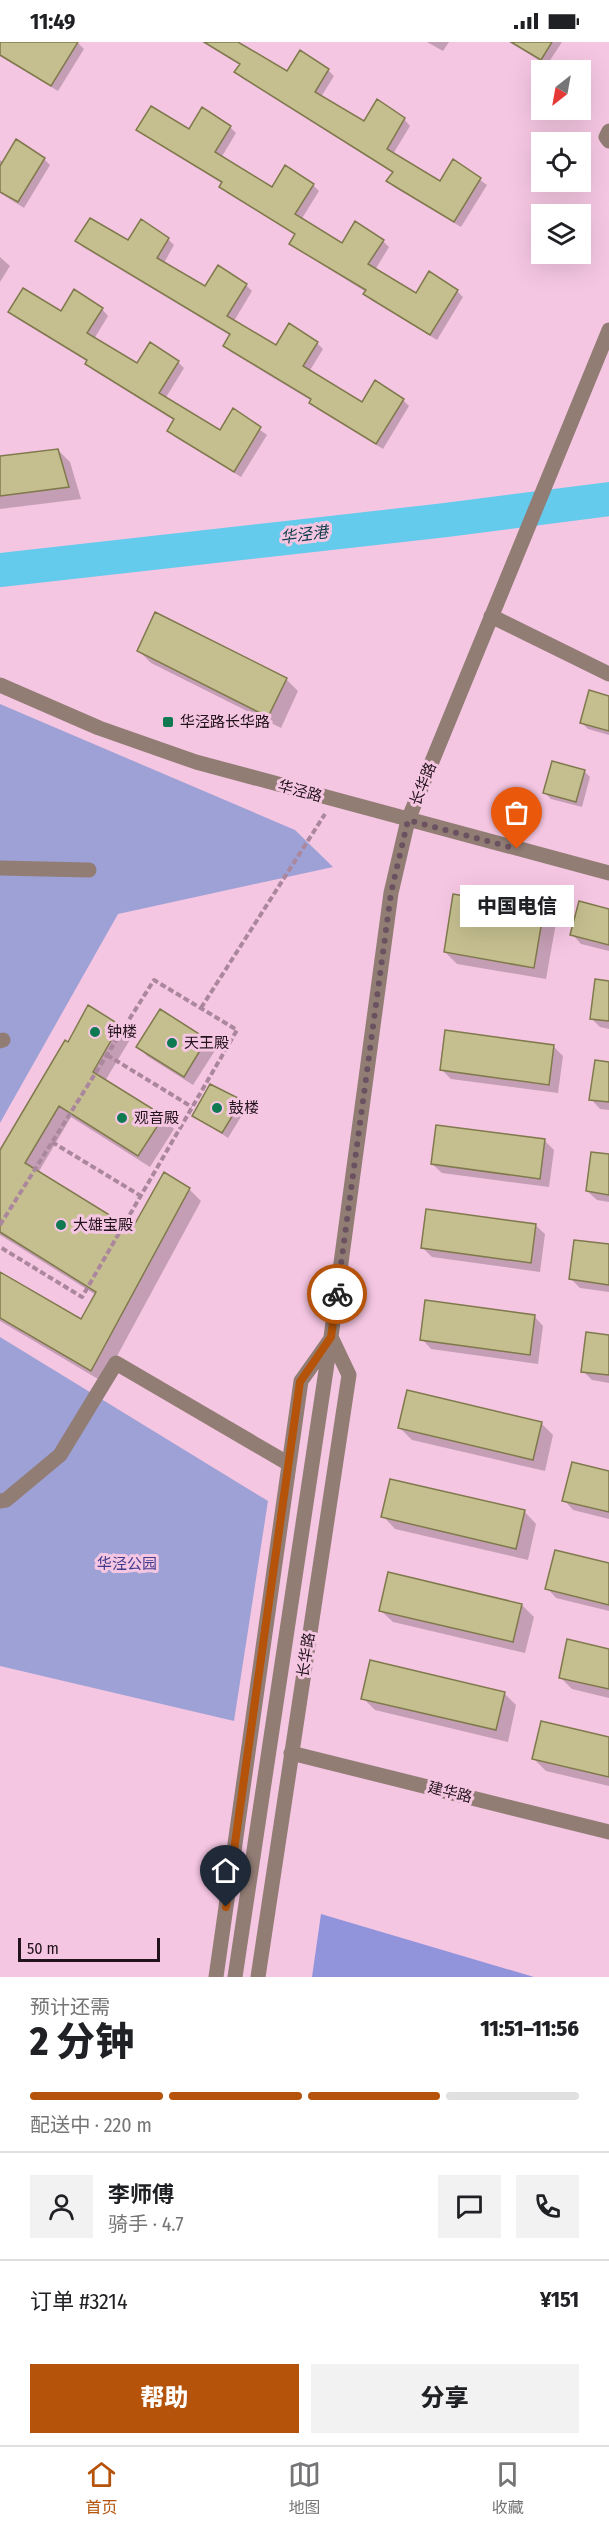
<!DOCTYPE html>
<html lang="zh">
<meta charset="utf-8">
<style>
body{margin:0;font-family:"Fira Sans Condensed","Noto Sans SC",sans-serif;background:#f2f2f2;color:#202124;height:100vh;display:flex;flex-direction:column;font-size:22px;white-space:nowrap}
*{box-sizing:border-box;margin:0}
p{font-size:20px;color:#757577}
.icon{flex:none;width:33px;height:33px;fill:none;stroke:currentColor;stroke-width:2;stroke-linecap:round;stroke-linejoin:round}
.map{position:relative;height:1935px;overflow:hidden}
.sheet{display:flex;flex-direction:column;background:#fff;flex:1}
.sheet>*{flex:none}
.needle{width:39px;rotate:211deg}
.tools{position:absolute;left:531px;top:18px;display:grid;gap:12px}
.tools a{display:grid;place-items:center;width:60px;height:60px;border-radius:0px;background:#fff;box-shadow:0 6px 24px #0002;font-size:30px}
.scale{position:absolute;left:18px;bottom:15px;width:142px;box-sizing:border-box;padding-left:6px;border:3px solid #22121c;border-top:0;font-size:16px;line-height:21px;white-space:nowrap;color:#22121c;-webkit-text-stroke:4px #f5c6e2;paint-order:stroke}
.pin{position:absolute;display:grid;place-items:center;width:51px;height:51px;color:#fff;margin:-62px -26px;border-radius:50% 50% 50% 0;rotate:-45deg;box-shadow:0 0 6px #0007}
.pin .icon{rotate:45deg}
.courier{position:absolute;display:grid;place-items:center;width:60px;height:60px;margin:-30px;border:4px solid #b45309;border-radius:50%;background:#fff;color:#222;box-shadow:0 2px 8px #0007}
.bubble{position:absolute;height:42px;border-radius:0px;background:#fff;box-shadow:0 6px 24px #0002;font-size:20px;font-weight:800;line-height:42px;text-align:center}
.overview em{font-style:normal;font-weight:800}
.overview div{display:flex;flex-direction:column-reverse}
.overview{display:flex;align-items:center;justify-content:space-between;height:102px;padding:0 30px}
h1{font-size:39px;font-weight:800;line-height:45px}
.bar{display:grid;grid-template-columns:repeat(4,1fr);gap:9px 6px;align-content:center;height:72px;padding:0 30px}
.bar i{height:8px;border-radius:4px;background:#e0e0e0}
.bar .active{background:#b45309}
.bar p{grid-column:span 4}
.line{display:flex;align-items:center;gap:15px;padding:0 30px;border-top:2px solid #e0e0e0}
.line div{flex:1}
.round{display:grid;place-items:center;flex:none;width:63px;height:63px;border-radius:0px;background:#f2f2f2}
.button{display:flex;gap:12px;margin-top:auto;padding:12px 30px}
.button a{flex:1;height:69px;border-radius:0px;background:#b45309;color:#fff;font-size:24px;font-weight:800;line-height:69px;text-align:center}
.button a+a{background:#f2f2f2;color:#202124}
.status{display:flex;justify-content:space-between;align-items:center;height:42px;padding:0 30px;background:#fff;direction:ltr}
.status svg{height:16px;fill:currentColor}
.tabs{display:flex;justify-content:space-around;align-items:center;height:84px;border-top:2px solid #e0e0e0;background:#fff;font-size:16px;color:#757577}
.tabs a{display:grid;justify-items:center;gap:3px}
.tabs .active{color:#b45309}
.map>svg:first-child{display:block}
</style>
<div class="status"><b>11:49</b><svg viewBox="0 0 49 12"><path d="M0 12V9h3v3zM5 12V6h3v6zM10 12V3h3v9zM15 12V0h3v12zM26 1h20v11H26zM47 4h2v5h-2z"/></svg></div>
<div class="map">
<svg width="609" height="1935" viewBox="0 0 609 1935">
<rect width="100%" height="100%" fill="#f5c6e2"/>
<path fill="#9da1d5" d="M0,662L295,788L333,825L118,872L0,1081Z
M0,1295L268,1459L234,1679L0,1624Z"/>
<path fill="#9193db" d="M321,1872L534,1935H312Z"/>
<path fill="#0003" d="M0,0H77L84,7L58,49L0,14Z
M202,0H235L288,31L328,28L334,34L321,55L364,81L404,77L410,84L393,112L440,141L453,119L487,143L461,185L394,145L388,139L393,131L242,36L236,30L240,23Z
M427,0H449L443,9Z
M509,0H562L547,23Z
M230,85L236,91L221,116L272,147L313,143L319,149L301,178L342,203L383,199L389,205L375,228L416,253L457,249L463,255L437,298L371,258L365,252L366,250L297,207L291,201L296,193L227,151L221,145L223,142L144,93L138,87L189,89Z
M44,117L50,123L24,166L0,151V118L4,121Z
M168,197L174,203L164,221L206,246L246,243L252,249L234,279L276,305L317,301L323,307L309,330L362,362L403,358L409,364L383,407L317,367L312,359L231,310L225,304L231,294L83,205L77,199L128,201Z
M0,215L10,224L0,240Z
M102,267L108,274L94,297L138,323L178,320L184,326L165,357L220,390L233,368L267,393L241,435L175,395L169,389L175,379L93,328L87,322L88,320L16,276L10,270L62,271Z
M58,408L70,420L81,457L0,467V416Z
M139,609L286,637L298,649L281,686L151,621Z
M609,656V693L588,687L582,681Z
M584,729L590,735L582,765L551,757L545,751Z
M543,869L556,881L546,937L457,922L445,910Z
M609,869V909L581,902L572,892Z
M609,940V987L600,985L591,976Z
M119,984L131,996L105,1039L163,1075L174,1087L150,1125L71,1075L38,1131L132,1189L164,1132L190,1148L201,1159L103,1340L0,1279V1232L81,1279L96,1253L0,1193V1110L68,1002Z
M206,998L216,1007L193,1043L147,1014L138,1004Z
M554,1005L563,1014L558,1051L451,1037L441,1027Z
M609,1022V1068L600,1067L591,1057Z
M241,1059L247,1065L228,1096L194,1073Z
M545,1099L554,1108L549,1145L442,1131L432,1122Z
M609,1114V1160L597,1158L587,1149Z
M535,1183L545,1192L540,1230L432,1215L423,1206Z
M609,1204V1250L580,1246L571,1237Z
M534,1274L543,1284L538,1322L431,1307L422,1297Z
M609,1295V1341L592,1338L583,1329Z
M541,1381L553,1393L545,1429L412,1398L400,1386Z
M609,1431V1477L573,1468L564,1458Z
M524,1469L536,1482L528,1518L395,1487L383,1474Z
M609,1523V1569L556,1556L547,1546Z
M522,1563L534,1575L525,1611L393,1580L380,1568Z
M609,1609V1656L572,1647L560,1635Z
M504,1651L516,1663L508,1700L375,1668L363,1656Z
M609,1696V1744L546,1729L534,1717Z"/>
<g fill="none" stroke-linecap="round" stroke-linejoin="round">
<path stroke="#65cbec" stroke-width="34" d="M0,528L446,478L609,457"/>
</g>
<path fill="#c5bf90" stroke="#7f794c" stroke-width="1.5" d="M0,0H78L51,44L0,13Z
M204,0H238L287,29L300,8L329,27L315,50L364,79L377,57L405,76L387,107L440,139L453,117L481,136L454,180L386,139L393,130L234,30L240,22Z
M511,0H552L541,18Z
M151,64L189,87L202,65L231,84L215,110L272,145L285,123L314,142L295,172L342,201L355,179L384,198L368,222L416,251L429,229L458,248L430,293L363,252L366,248L289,202L295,192L219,145L222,140L136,88Z
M16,97L45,116L18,160L0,150V124Z
M90,176L128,198L141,177L169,196L157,216L205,244L218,223L247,242L227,274L276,303L289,281L318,300L303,324L362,360L375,338L404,357L376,402L309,361L311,357L223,304L230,292L75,199Z
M23,246L61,269L74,247L103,266L87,291L137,321L150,300L179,319L159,351L220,388L233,366L261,385L234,430L167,389L174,377L85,322L87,318L8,270Z
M58,407L69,445L0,454V414Z
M155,570L287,636L268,675L137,609Z
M589,648L609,654V689L580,681Z
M552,719L585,728L576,760L543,751Z
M453,852L544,867L534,926L444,910Z
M579,859L609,867V903L570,893Z
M595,937L609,939V979L590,977Z
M88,963L120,983L93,1030L164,1074L138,1114L59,1064L25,1121L132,1187L164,1130L190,1146L91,1329L0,1276V1230L81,1277L96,1250L0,1190V1108L65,998L68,1000Z
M160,967L207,997L184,1035L136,1005Z
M445,988L554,1003L549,1043L440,1028Z
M595,1018L609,1020V1060L589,1058Z
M210,1042L242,1058L222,1091L192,1074Z
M436,1083L545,1097L540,1137L431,1122Z
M591,1110L609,1112V1153L586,1149Z
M426,1167L536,1182L531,1221L421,1206Z
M574,1198L609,1202V1243L569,1237Z
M425,1258L535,1273L530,1313L420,1298Z
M586,1290L609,1293V1333L581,1330Z
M407,1348L542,1380L533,1418L398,1386Z
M572,1420L609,1429V1470L562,1459Z
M390,1437L525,1468L516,1507L381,1475Z
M555,1508L609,1521V1563L545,1547Z
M388,1530L522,1562L513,1600L379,1569Z
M567,1597L609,1607V1647L559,1636Z
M370,1618L505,1650L496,1688L361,1657Z
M541,1679L609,1695V1735L532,1717Z"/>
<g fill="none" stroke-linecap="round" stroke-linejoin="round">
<path stroke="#ab879d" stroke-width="4" stroke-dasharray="6 3" stroke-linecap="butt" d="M201,966L325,772
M107,1013L192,1065
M52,1100L141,1154
M0,1183L154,938L237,988L82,1255L0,1205"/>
<path stroke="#927d75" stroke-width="15" d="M609,89L606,95L609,99
M491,574L609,632
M0,643L99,686L196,720L609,831
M0,826L89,828
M0,999L3,998
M0,1459L6,1458L60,1413L116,1321L289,1422
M291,1711L609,1790
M216,1935L301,1339L330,1298
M235,1935L331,1295L391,851L408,778L609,288
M258,1935L349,1333L331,1295"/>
</g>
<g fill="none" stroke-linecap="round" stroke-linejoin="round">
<path stroke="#6c5161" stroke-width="6" stroke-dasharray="0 10.8" d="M337,1252L391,851L408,778L517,807"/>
<path stroke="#b45309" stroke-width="8" d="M226,1865L300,1340L331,1295L337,1252"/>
</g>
<g fill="#0f7952" stroke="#f5c6e2" stroke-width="2">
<rect x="162" y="674" width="12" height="12" rx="3"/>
<circle cx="95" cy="990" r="6"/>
<circle cx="172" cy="1001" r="6"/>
<circle cx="217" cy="1066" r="6"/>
<circle cx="122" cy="1076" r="6"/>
<circle cx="61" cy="1183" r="6"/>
</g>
<g text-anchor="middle" stroke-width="6" stroke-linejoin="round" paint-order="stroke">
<g font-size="15" fill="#22121c" stroke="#f5c6e2" text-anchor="start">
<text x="180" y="685">华泾路长华路</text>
<text x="107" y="995">钟楼</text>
<text x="184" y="1006">天王殿</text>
<text x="229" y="1071">鼓楼</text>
<text x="134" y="1081">观音殿</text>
<text x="73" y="1188">大雄宝殿</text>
</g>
<g font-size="15" fill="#22121c" stroke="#f5c6e2">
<text transform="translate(423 742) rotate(-68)" y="5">长华路</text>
<text transform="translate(300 749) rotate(15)" y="5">华泾路</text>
<text transform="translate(306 1613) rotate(-81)" y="5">长华路</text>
<text transform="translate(450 1750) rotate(14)" y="5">建华路</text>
</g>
<g font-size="15" fill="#403a8e" stroke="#f5c6e2">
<text x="127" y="1527">华泾公园</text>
</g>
<g font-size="16" font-style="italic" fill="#0d3c4a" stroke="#f5c6e2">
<text transform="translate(304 492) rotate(-7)" y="6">华泾港</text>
</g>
</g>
</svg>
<div class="tools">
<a><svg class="needle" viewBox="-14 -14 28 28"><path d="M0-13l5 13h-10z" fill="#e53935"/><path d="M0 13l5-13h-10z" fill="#757577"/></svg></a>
<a><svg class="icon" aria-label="locate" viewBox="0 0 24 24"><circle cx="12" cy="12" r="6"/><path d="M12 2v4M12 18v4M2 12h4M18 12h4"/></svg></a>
<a><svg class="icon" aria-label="layers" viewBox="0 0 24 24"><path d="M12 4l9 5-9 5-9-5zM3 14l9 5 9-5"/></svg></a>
</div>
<div class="scale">50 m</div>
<div class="pin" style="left:517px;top:807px;background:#ea580c"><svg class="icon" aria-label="bag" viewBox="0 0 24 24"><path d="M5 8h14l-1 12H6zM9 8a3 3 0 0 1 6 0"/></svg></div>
<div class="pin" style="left:226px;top:1865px;background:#1f2937"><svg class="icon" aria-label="home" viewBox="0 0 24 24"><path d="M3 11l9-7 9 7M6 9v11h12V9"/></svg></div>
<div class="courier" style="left:337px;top:1252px"><svg class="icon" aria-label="bike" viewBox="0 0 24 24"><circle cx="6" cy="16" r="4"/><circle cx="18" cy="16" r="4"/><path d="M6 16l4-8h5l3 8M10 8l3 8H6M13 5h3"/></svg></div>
<div class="bubble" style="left:460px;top:843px;width:114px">中国电信</div>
</div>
<section class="sheet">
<div class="overview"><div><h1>2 分钟</h1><p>预计还需</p></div><em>11:51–11:56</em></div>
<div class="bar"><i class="active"></i><i class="active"></i><i class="active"></i><i></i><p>配送中 · 220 m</p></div>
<div class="line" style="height:108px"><a class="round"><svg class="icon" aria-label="person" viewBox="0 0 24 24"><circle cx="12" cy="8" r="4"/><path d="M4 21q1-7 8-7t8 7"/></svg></a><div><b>李师傅</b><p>骑手 · 4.7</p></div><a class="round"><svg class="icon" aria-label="chat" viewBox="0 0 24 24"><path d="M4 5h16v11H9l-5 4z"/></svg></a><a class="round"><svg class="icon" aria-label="phone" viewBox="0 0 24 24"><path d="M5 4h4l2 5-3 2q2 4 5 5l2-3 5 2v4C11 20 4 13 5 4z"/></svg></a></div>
<div class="line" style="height:78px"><div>订单 #3214</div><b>¥151</b></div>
<div class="button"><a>帮助</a><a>分享</a></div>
</section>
<nav class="tabs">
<a class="active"><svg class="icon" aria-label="home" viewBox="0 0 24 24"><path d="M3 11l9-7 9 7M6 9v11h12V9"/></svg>首页</a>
<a><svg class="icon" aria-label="map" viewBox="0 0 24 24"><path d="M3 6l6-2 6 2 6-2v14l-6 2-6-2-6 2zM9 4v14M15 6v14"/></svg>地图</a>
<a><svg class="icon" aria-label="saved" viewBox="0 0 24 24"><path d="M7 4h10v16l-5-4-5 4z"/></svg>收藏</a>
</nav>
